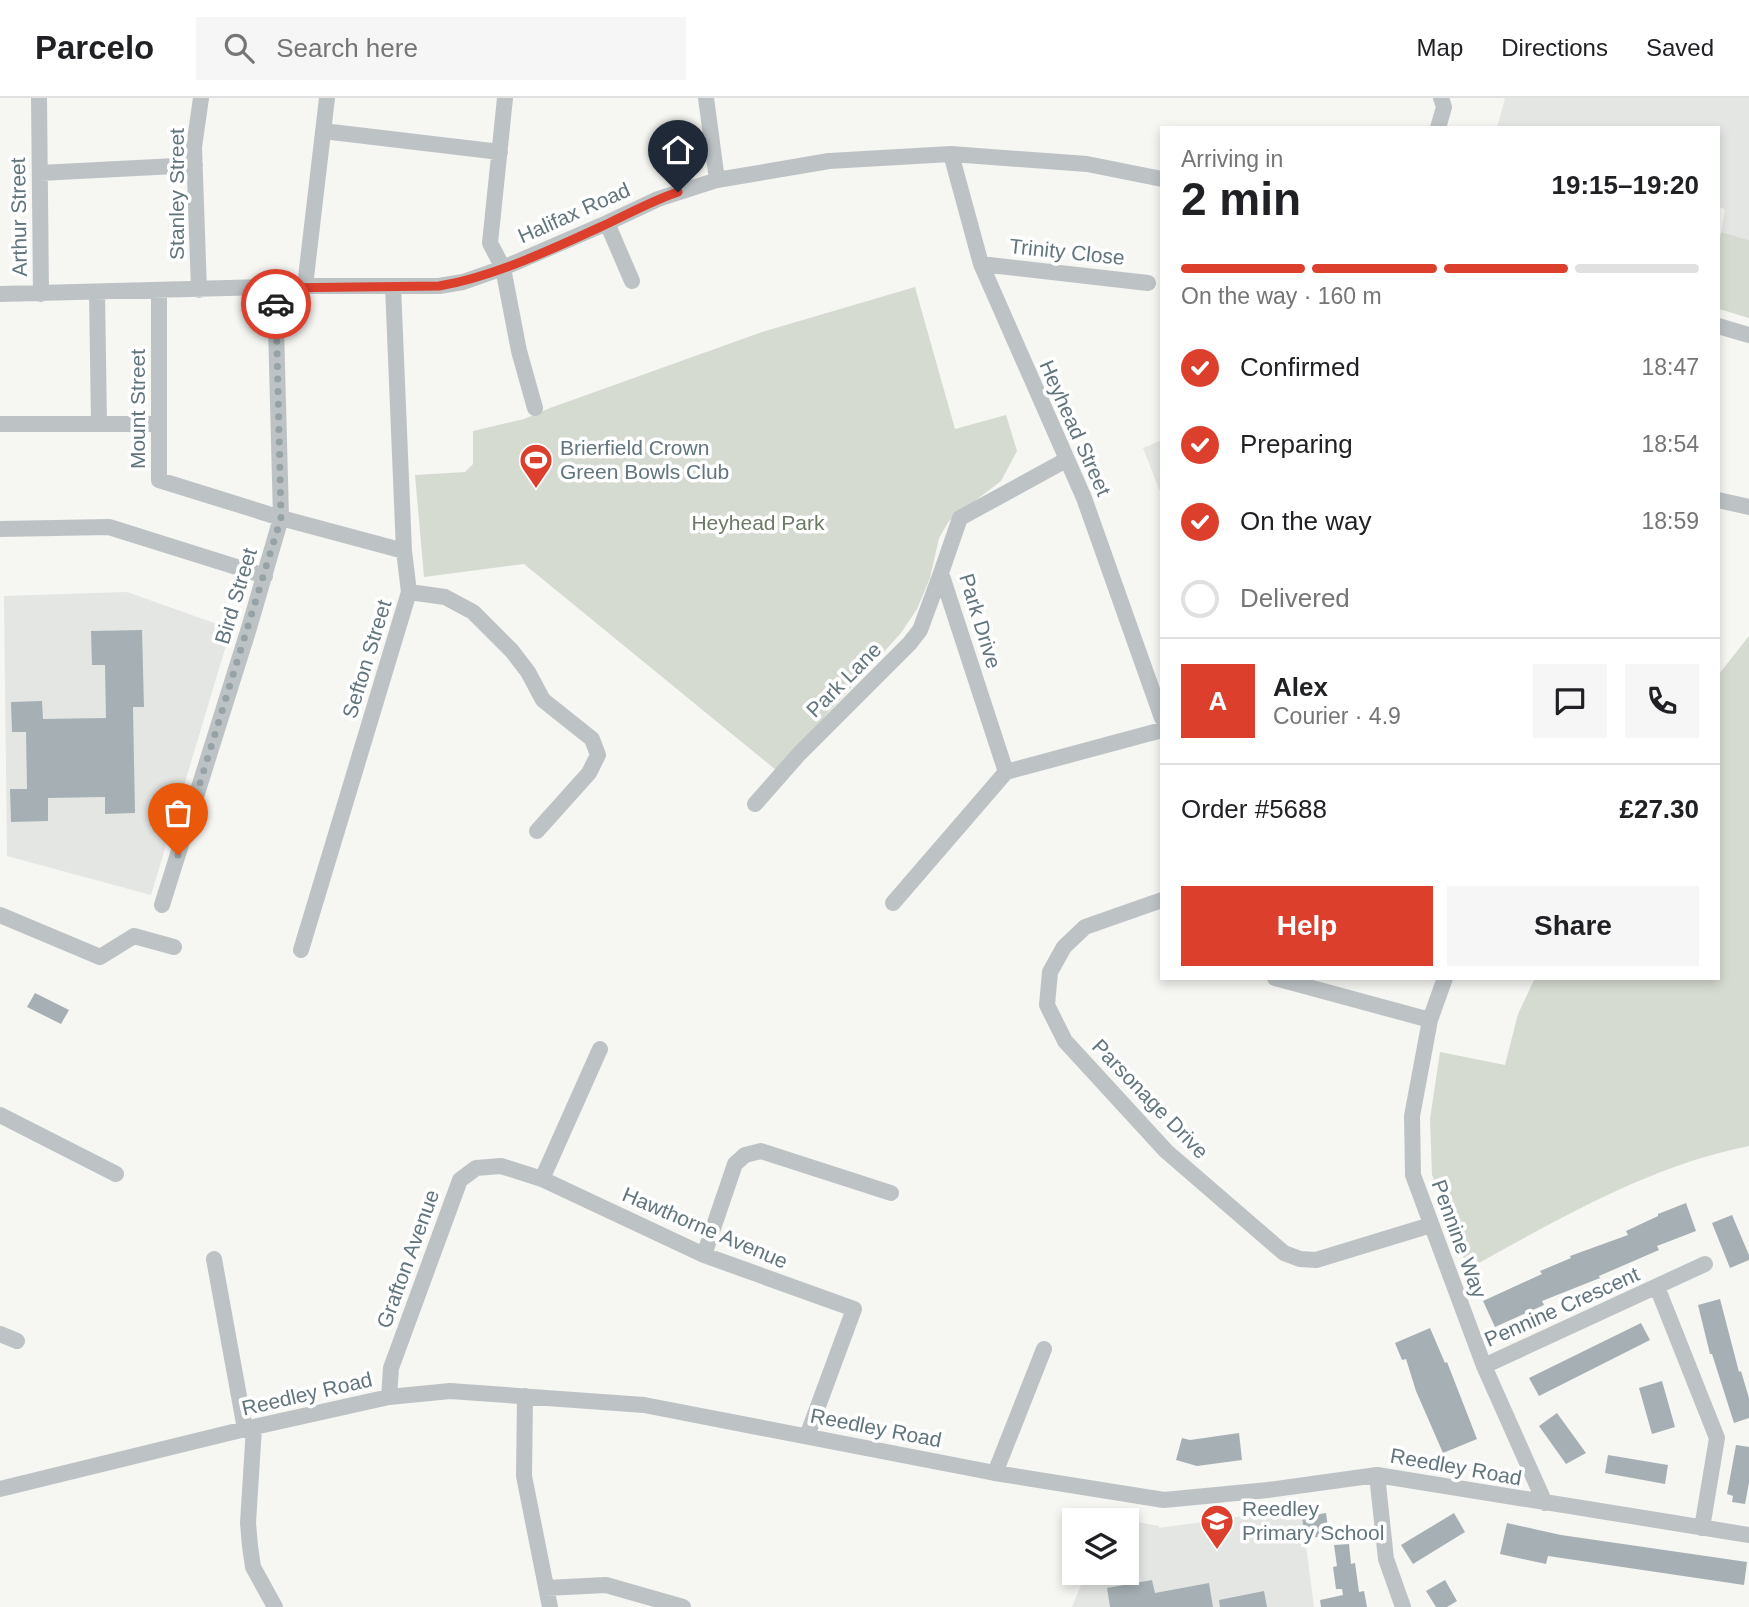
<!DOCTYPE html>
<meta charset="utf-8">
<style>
body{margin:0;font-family:Helvetica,sans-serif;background:#f6f6f6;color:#202124;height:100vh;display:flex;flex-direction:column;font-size:26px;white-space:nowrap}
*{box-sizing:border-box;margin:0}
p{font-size:23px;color:#757577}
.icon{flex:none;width:38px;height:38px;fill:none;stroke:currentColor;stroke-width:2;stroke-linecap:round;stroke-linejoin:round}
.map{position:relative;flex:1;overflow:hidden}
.details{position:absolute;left:1160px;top:28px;width:560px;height:854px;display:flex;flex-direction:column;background:#fff;border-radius:0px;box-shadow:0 4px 10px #0003}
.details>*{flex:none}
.controls{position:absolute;left:1062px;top:1410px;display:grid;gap:14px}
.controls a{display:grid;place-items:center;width:77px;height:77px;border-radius:0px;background:#fff;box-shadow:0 4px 10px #0003;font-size:35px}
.pin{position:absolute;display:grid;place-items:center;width:60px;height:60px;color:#fff;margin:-72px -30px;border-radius:50% 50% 50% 0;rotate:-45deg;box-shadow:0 0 7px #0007}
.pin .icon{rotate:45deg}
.courier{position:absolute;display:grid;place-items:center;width:70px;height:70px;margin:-35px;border:5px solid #dd3f2d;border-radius:50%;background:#fff;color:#222;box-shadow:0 2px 9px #0007}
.head em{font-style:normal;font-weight:600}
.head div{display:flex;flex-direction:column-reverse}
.head{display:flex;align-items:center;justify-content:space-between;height:119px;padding:0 21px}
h1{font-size:46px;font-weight:600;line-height:52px}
.bar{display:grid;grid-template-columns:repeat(4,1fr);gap:10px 7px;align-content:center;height:84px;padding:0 21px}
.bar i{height:9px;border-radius:5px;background:#e0e0e0}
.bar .on{background:#dd3f2d}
.bar p{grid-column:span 4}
.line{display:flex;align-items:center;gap:18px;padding:0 21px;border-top:2px solid #e0e0e0}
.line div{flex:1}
.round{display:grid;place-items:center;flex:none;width:74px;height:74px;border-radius:0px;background:#f6f6f6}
ol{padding:0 21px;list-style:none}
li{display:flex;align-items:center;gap:21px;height:77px}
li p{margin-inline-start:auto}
li .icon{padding:7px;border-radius:50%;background:#dd3f2d;color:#fff;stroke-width:4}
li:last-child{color:#757577}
li i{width:38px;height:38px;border:4px solid #e0e0e0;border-radius:50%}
.primary-button{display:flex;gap:14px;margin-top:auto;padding:14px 21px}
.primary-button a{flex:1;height:80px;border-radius:0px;background:#dd3f2d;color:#fff;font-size:28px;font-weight:600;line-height:80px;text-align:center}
.primary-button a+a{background:#f6f6f6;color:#202124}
header{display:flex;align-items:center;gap:42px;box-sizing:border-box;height:98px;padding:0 35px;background:#fff;border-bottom:2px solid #e0e0e0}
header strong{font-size:33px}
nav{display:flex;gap:38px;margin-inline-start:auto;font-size:24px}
.search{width:490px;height:63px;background:#f6f6f6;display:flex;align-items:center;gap:18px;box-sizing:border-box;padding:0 24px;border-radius:0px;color:#757577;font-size:26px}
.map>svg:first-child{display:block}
</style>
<header>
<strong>Parcelo</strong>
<div class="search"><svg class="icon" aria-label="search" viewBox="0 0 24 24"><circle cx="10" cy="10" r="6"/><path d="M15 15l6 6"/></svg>Search here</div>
<nav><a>Map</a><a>Directions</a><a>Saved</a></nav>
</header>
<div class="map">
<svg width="1749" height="1509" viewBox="0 0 1749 1509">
<rect width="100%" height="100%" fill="#f6f6f3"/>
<path fill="#e4e6e4" d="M1505,0H1749V142L1721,134L1725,111L1719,109L1718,30H1497Z
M1162,342V399L1143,350Z
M127,494L231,531L151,797L7,758L4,498Z
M1301,1410L1314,1509H1072L1086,1475H1127V1423H1108L1110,1419L1159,1428V1430Z"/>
<path fill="#d6dbd2" d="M1721,134L1749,142V220L1719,211L1718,150Z
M915,189L955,331L1006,317L1017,353L1001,383L949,423L939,440L930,480L917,511L901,535L776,672L524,466L424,479L415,377L465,374L473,366V333L524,321L550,310L762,234Z
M1749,538V1048C1648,1068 1557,1122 1468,1171L1432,1077L1430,1021L1440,954L1505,967L1518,916L1535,880H1718L1719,576Z"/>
<path fill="#a6b0b4" d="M142,532L144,609H133L135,715L105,716V699L48,700V723L11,724L10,691H27L26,634H12L11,604L42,603L43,621L106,620L105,567H92L91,533Z
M35,895L69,912L61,926L27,909Z
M1686,1105L1696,1133L1657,1148L1659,1152L1599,1178L1600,1180L1542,1203L1544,1207L1495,1229L1483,1203L1542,1176L1540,1173L1571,1160L1570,1158L1628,1137L1626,1133L1658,1118V1116Z
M1732,1117L1749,1157V1162L1730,1170L1712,1125Z
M1720,1201L1739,1274L1741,1273L1749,1300V1320L1734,1325L1712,1256H1710L1698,1207Z
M1641,1225L1650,1242L1539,1298L1529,1280Z
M1430,1230L1445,1265L1447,1264L1477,1341L1443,1355L1416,1293L1406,1261L1402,1262L1395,1245Z
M1662,1283L1675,1329L1652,1336L1639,1290Z
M1557,1315L1586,1355L1566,1366L1539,1328Z
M1239,1335L1242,1362L1197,1368L1176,1362L1182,1340L1190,1342Z
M1736,1347L1749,1349V1385L1745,1406L1732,1404L1733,1398L1727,1396Z
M1608,1357L1668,1367L1665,1386L1605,1375Z
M1326,1415L1329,1437L1305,1441L1302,1419Z
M1454,1415L1465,1434L1413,1466L1401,1447Z
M1507,1425L1561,1437L1747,1464L1744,1487L1548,1458L1546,1466L1500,1456Z
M1349,1446L1351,1466L1355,1465L1359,1494L1364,1493L1367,1509H1321L1320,1502L1343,1497L1342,1491H1336L1333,1469L1337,1468L1334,1447Z
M1152,1482L1155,1495L1209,1485L1213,1509H1110L1107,1490Z
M1445,1482L1457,1503L1447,1509H1436L1426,1493Z
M1264,1493L1267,1509H1220L1219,1502Z"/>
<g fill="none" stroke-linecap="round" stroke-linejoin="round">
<path stroke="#bdc3c5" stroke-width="16" d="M39,0L41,196
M505,0L490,145L503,170L519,253L535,310
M706,0L717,82
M1438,30L1444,9L1441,0
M323,33L500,54
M951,56L981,166L1084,400L1162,620
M40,75L195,67
M607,125L632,183
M981,166L1148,185
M305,188L327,0
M199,192L194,49L201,0
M159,194V382L281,420L404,453
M97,195L99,326
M0,196L305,188H439L463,184L503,170L607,125L658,101L717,82L829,63L951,56L1087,66L1162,81
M1718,228L1749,237
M0,326H157
M1718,402L1749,409
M0,431L109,429L265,478
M409,494L445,499L473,514L512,553L528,574L543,602L592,641L598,657L589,675L537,733
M1006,674L941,475L960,420L1066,362
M755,706L799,656L910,545L920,532L941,475
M1162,802L1085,829L1064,849L1050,874L1047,907L1065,943L1166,1053L1284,1155L1300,1161L1316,1162L1431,1127
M893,805L1006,674L1162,632
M162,807L249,530L281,420L275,190
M0,817L100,859L134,838L174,849
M301,852L409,494L404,453L393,188
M1275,880L1430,922
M1445,880L1430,922L1412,1018L1413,1077L1484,1268L1545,1405
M0,1017L116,1076
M542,1081L600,951
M704,1157L735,1066L745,1057L761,1053L891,1095
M214,1161L245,1331
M1657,1189L1717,1340L1702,1430
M0,1236L17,1243
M1484,1268L1705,1166
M525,1298L524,1378L550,1509
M389,1299L391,1270L460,1082L476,1070L501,1068L542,1081L704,1157L854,1211L807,1338
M254,1329L248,1425L250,1448L253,1469L275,1509
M995,1375L1044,1251
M1377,1377L1386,1461L1403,1509
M0,1391L245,1331L389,1299L450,1293L644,1307L995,1375L1164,1402L1268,1392L1377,1377L1749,1437
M546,1490L606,1487L683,1509"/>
</g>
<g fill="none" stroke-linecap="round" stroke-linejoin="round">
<path stroke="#96a2a6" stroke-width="7" stroke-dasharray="0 12.6" d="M178,757L281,420L276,206"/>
<path stroke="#dd3f2d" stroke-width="9" d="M276,206L275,190L439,188C494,179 557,149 609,125C632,114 654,102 678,94"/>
</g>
<defs>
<symbol id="stadium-pin" viewBox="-11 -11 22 30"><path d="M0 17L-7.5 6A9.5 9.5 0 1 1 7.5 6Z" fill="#dd3f2d" stroke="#fff"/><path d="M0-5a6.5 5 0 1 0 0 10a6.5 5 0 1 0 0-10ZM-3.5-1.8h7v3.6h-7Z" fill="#fff"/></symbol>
<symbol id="school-pin" viewBox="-11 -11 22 30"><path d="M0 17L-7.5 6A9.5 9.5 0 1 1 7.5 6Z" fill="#dd3f2d" stroke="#fff"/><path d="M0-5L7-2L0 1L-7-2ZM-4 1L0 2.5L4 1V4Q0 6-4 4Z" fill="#fff"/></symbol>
</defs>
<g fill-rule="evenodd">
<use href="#stadium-pin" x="517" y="343" width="38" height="52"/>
<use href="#school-pin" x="1198" y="1404" width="38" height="52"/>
</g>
<g text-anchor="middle" stroke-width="7" stroke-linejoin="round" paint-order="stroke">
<g font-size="21" fill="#62757d" stroke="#fff">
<text transform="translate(177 96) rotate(-90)" y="7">Stanley Street</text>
<text transform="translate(574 115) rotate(-24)" y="7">Halifax Road</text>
<text transform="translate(19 119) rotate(-91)" y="7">Arthur Street</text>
<text transform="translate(1067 154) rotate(6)" y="7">Trinity Close</text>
<text transform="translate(138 311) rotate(-90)" y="7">Mount Street</text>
<text transform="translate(1075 330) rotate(66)" y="7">Heyhead Street</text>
<text transform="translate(236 498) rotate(-73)" y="7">Bird Street</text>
<text transform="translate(980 523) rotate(73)" y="7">Park Drive</text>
<text transform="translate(367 561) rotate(-73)" y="7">Sefton Street</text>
<text transform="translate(844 582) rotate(-45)" y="7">Park Lane</text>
<text transform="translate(1150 1001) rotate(46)" y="7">Parsonage Drive</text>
<text transform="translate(705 1130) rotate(23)" y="7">Hawthorne Avenue</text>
<text transform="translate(1459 1141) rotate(70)" y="7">Pennine Way</text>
<text transform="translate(408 1161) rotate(-70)" y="7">Grafton Avenue</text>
<text transform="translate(1562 1209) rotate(-24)" y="7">Pennine Crescent</text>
<text transform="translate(307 1296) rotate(-13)" y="7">Reedley Road</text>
<text transform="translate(876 1330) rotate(11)" y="7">Reedley Road</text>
<text transform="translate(1456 1369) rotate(10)" y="7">Reedley Road</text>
</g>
<g font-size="21" fill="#62757d" stroke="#fff" text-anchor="start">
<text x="560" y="357">Brierfield Crown<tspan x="560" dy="24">Green Bowls Club</tspan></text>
<text x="1242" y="1418">Reedley<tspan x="1242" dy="24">Primary School</tspan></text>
</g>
<g font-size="21" fill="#6c7a65" stroke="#fff">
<text x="758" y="432">Heyhead Park</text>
</g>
</g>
</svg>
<div class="controls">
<a><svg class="icon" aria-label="layers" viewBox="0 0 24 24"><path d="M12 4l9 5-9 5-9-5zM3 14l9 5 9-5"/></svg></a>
</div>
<div class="pin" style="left:178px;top:757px;background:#ea580c"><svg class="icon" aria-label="bag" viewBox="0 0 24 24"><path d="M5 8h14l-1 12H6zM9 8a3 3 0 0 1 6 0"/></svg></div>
<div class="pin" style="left:678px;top:94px;background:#1f2937"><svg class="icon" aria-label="home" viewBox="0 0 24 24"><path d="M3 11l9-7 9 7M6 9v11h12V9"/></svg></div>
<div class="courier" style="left:276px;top:206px"><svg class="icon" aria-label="car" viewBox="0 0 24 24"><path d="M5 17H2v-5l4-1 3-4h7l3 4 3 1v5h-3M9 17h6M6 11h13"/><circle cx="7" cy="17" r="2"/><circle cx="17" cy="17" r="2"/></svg></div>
<section class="details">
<div class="head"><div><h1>2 min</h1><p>Arriving in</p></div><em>19:15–19:20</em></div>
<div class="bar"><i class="on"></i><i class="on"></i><i class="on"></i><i></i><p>On the way · 160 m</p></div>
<ol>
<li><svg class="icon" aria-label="check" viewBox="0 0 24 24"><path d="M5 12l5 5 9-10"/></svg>Confirmed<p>18:47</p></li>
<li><svg class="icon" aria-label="check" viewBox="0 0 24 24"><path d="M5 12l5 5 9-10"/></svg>Preparing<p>18:54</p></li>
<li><svg class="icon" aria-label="check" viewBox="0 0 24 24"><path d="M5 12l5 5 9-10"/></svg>On the way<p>18:59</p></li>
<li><i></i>Delivered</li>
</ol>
<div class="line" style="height:126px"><b class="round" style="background:#dd3f2d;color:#fff">A</b><div><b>Alex</b><p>Courier · 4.9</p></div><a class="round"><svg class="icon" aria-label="chat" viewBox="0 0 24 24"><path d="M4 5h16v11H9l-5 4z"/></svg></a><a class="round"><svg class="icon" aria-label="phone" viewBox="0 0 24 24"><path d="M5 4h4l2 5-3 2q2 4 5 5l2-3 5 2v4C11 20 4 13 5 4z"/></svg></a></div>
<div class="line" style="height:91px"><div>Order #5688</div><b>£27.30</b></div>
<div class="primary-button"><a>Help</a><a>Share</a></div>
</section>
</div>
